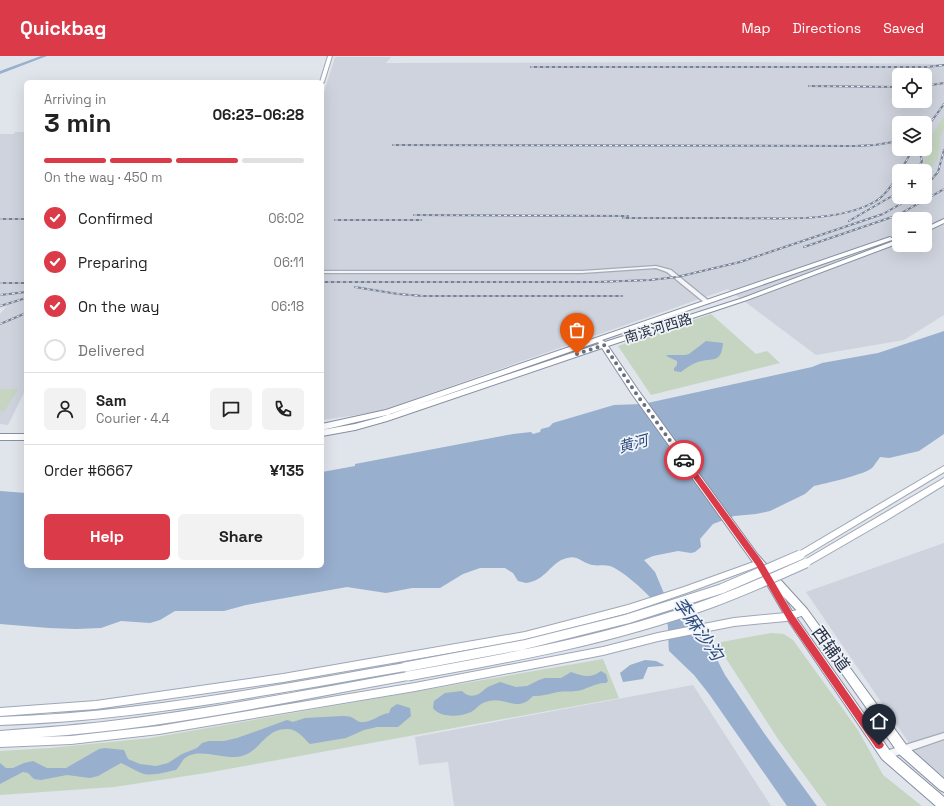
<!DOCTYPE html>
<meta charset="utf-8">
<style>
body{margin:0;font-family:"Space Grotesk","Noto Sans SC",sans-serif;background:#f2f2f2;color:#222;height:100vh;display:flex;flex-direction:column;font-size:15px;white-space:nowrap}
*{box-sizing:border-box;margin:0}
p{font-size:13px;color:#767676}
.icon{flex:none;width:22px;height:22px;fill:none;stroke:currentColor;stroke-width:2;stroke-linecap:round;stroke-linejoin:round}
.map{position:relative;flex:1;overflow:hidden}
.panel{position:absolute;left:24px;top:24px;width:300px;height:488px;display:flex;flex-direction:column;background:#fff;border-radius:6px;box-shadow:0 4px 16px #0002}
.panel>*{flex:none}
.fabs{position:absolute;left:892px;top:12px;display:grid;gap:8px}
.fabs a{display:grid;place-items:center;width:40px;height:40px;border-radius:6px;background:#fff;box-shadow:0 4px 16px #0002;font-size:20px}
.pin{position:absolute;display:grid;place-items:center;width:34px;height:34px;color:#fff;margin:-41px -17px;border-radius:50% 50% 50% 0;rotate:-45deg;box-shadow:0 0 4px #0007}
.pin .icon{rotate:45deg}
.courier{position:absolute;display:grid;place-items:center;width:40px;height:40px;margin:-20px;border:3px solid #db3a49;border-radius:50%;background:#fff;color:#222;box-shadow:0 1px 5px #0007}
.headline em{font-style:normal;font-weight:800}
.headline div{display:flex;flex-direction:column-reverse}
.headline{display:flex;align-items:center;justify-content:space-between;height:68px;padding:0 20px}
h1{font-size:26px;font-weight:800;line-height:30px}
.bar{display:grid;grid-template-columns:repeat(4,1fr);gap:6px 4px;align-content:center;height:48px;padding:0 20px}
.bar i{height:5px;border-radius:3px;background:#e0e0e0}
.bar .selected{background:#db3a49}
.bar p{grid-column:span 4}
.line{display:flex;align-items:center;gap:10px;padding:0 20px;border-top:1px solid #e0e0e0}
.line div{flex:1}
.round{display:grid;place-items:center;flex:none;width:42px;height:42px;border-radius:6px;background:#f2f2f2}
ol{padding:0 20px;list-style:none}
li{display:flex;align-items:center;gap:12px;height:44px}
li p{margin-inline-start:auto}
li .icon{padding:4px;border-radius:50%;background:#db3a49;color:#fff;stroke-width:4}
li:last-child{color:#767676}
li i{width:22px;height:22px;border:2px solid #e0e0e0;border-radius:50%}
.primary-button{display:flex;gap:8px;margin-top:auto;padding:8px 20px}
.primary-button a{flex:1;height:46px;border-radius:6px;background:#db3a49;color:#fff;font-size:16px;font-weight:800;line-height:46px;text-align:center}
.primary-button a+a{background:#f2f2f2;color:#222}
header{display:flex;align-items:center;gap:24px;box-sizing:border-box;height:56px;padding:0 20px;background:#db3a49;color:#fff}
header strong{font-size:19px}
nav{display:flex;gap:22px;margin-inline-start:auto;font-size:14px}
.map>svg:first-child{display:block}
</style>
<header>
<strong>Quickbag</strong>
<nav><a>Map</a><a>Directions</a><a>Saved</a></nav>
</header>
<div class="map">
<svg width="944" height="750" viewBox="0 0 944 750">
<rect width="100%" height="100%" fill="#e0e4eb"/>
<path fill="#ced3dd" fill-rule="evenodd" d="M335,1H391L386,7L734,6L944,8V259L904,284L816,299L728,233L377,356L322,364V43ZM899,19H925V45H899ZM899,67H925V93H899ZM899,115H925V141H899ZM899,163H925V189H899Z
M15,76H26V333L8,369L0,368V258L7,250L0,252V78H14Z
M944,487V723L920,703L806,536Z
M693,629L771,750H454L448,706L419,709L415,681Z"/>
<path fill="#c5d5c1" d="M944,59V72L940,82L938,102L925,122V115H922L927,98V87Z
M711,258L756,298L767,295L780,307L651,339L618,290Z
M0,333H18L4,356L0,355Z
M771,577L784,578L793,584L858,674L883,719L922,750H827L778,683L716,587Z
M603,603L619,642L206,717L114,731L0,739V695L50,692L150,682Z"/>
<path fill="#98afce" d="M944,275V378L919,395L889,402L880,401C878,404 875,408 873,411C868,418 823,428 814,430L805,438L770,455L756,458L734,460L713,468L700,483L701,491L695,496L691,497L678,495L653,500L644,504L655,516L671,554L678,562L709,588L725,619L764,677L817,750H787L709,638L694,619L669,595C668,586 669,574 667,565C663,550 625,515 610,510C603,508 596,511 589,508C580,505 577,499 567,502C550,506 547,524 526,527L518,525L513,517L505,512H480L463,518L440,532H412L386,537L347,531L246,549L224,555H175L160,564L150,567L121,565L101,572L76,573L49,572L0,568V435L26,437V510H322V416L355,410V408L513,378L531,376L533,378L540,376L541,373L549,371L553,367L614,349L643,348L812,311L822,307L878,297Z
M706,285L723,287C721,309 712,301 698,306C692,308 686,312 681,316L674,315V312L677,309V305L666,300L668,299H685L689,298Z
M645,604L656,605L664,609L663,610L648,611L643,623L623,626L620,617L630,609Z
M601,615L606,618L608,625L606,627C596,626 586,634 576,635C570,636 564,635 558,636C548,638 544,640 533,640C518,657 507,641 489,645C479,647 478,652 471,656C460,661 440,662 433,652L434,645L445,637L462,635C470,643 478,640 485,633C488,630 496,628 500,626L516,631L527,630L539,624L545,622H561L571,616C582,620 591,623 601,615Z
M397,648L410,652L411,660L398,671H377L364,674L346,682L310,688C304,683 298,673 288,673C265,672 261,695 242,700C225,705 196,689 183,704C181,707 179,711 176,714C166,716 151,721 141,717C134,714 128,710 121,707L98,720L90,722L67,719L41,724L34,723L28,717L23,716L0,728V707L6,712H13L24,707L33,705L47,712H66L99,693L105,692L124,694L128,703L140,708L156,710L168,707L182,698L197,692L202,687L209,685H224L237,682L287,664L293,666L305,662L342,660C345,660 349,660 351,661C356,663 358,667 363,666C372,666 380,658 389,657L391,652Z"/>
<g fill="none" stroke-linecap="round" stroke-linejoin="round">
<path fill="#98afce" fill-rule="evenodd" d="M41,0H47L0,18V15Z"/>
<defs>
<path id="minor" d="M656,210L671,214L709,245V247H705L667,216L656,212L582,217H322V215H582Z
M944,677V683L886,703L883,702L882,699L883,696L886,695Z"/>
<path id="major" d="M328,0H332L324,26L322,27V26H320Z
M944,410V416L803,501L800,502L797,501L796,499L797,497Z
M944,422V429L887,464L809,509L806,510L803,509L802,507L803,505Z
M759,504L762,505L763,507L762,509L689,536L628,557L525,584L283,626L96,653L0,660V652L96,645L283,618L525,576L628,549L684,531Z
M804,552L807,554L808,556L807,558L786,565L734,570L658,585L603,599L415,635L159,678L71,688L0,691V675C34,672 69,670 103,666C205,654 307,634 408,616L411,617L413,620L411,623L408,624C286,646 164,673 40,681L71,680L159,670L415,627L603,591L658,577L734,562L786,557Z
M405,607L408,608L409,611L408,614L405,615C271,638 136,665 0,669V661C136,657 271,630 405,607Z"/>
<path id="highway" d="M944,163V167L925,176V172Z
M890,181L893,183L892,184L602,284L605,286L743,242L899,183V187L747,244L608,290L638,334L758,499L807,553L907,690L944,723V736L940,734L899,698L801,559L783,540L793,557L890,695L944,741V750H936L882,703L787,563L762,520L764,518L752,505L632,338L602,292L387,365L355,374L322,380V374L355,368L381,361L599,288L598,286L391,358L322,374V368L386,354Z
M0,378H26V384H0Z"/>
</defs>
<use href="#minor" stroke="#a5aab6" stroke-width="2.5"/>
<use href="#major" stroke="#9ea7b7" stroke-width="2"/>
<use href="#highway" stroke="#8690a3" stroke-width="2"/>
<use href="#minor" fill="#f3f5f8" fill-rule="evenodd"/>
<use href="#major" fill="#fff" fill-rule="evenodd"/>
<use href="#highway" fill="#fff" fill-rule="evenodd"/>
<defs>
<path id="rail" d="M531,11H927L944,9
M809,30L899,31
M925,30L944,27
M925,74L944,48
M393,89L855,90L875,89L899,85
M917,115L922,105L919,93
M925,131L938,116L944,94
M414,159L628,160
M623,162C661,162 698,162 736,162C778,162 839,167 876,145C891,136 904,108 913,93
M0,163H26
M335,164H421
M849,165L899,136
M804,191L898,159L944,133
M322,226H597L650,224L677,221L740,206L883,158L913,141
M0,227H26
M355,231L398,238L423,240H622
M0,239L26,236
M0,250L26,242
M0,268L26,257"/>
</defs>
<use href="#rail" stroke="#788296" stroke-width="2"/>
<use href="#rail" stroke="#f0f3f8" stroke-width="1" stroke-dasharray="3" stroke-linecap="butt"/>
<defs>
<path id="major-bridge" d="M405,611L523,589L627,563L721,533L800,499
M408,620C510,602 613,583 711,547C744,535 775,521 806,507"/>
</defs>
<use href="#major-bridge" stroke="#9ea7b7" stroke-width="11" stroke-linecap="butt"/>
<use href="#major-bridge" stroke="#fff" stroke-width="9"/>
</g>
<path fill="#db3a49" d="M684,402L687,403L762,505L793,558L882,686L884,689L882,692L879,693L876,692L787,563L756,509L682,406L681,404Z"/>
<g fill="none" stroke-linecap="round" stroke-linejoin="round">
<path stroke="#686f7e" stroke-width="4" stroke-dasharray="0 7.2" d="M577,298L604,289L635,336L684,404"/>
</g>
<g text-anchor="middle" stroke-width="3.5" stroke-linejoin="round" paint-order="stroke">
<g font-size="14" fill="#273044" stroke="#f0f3f8">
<text transform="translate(658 272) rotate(-17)" y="5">南滨河西路</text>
</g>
<g font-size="15" font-style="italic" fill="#2d4c7c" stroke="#f0f3f8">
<text transform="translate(633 388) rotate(-15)" y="5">黄河</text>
</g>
<g font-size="17" fill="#273044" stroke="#f0f3f8">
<text transform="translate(831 593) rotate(54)" y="6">西辅道</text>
</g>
<g font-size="18" font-style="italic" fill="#2d4c7c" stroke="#f0f3f8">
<text transform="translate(698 573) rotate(55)" y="6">李麻沙沟</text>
</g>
</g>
</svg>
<div class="fabs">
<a><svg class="icon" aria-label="locate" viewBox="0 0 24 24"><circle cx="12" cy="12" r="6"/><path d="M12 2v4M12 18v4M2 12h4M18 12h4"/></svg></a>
<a><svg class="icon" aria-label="layers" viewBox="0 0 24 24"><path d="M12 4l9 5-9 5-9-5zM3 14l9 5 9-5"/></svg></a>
<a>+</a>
<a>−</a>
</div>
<div class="pin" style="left:577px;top:298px;background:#ea580c"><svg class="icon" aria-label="bag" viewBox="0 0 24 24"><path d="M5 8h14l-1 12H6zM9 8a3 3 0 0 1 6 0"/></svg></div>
<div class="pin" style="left:879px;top:689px;background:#1f2937"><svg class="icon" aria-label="home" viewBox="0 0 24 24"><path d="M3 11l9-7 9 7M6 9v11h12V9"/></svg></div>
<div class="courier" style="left:684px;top:404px"><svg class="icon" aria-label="car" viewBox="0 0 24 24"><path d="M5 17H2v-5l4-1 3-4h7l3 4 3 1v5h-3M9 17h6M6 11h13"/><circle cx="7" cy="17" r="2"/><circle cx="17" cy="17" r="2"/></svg></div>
<section class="panel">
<div class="headline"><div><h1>3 min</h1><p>Arriving in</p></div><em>06:23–06:28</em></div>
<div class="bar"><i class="selected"></i><i class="selected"></i><i class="selected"></i><i></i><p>On the way · 450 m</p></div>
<ol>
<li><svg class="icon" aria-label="check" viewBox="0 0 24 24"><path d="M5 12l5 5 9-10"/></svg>Confirmed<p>06:02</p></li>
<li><svg class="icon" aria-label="check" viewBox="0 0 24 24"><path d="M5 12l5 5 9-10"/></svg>Preparing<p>06:11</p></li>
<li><svg class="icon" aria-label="check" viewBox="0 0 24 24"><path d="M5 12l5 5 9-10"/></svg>On the way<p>06:18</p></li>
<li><i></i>Delivered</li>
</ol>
<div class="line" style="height:72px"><a class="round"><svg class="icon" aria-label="person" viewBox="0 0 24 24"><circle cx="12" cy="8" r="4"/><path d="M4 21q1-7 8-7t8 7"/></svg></a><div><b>Sam</b><p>Courier · 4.4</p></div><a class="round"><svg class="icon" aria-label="chat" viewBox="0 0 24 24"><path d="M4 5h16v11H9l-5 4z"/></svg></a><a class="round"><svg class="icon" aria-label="phone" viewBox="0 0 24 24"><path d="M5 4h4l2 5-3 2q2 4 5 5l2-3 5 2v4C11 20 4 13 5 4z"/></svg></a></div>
<div class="line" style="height:52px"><div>Order #6667</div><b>¥135</b></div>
<div class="primary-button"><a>Help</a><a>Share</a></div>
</section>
</div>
